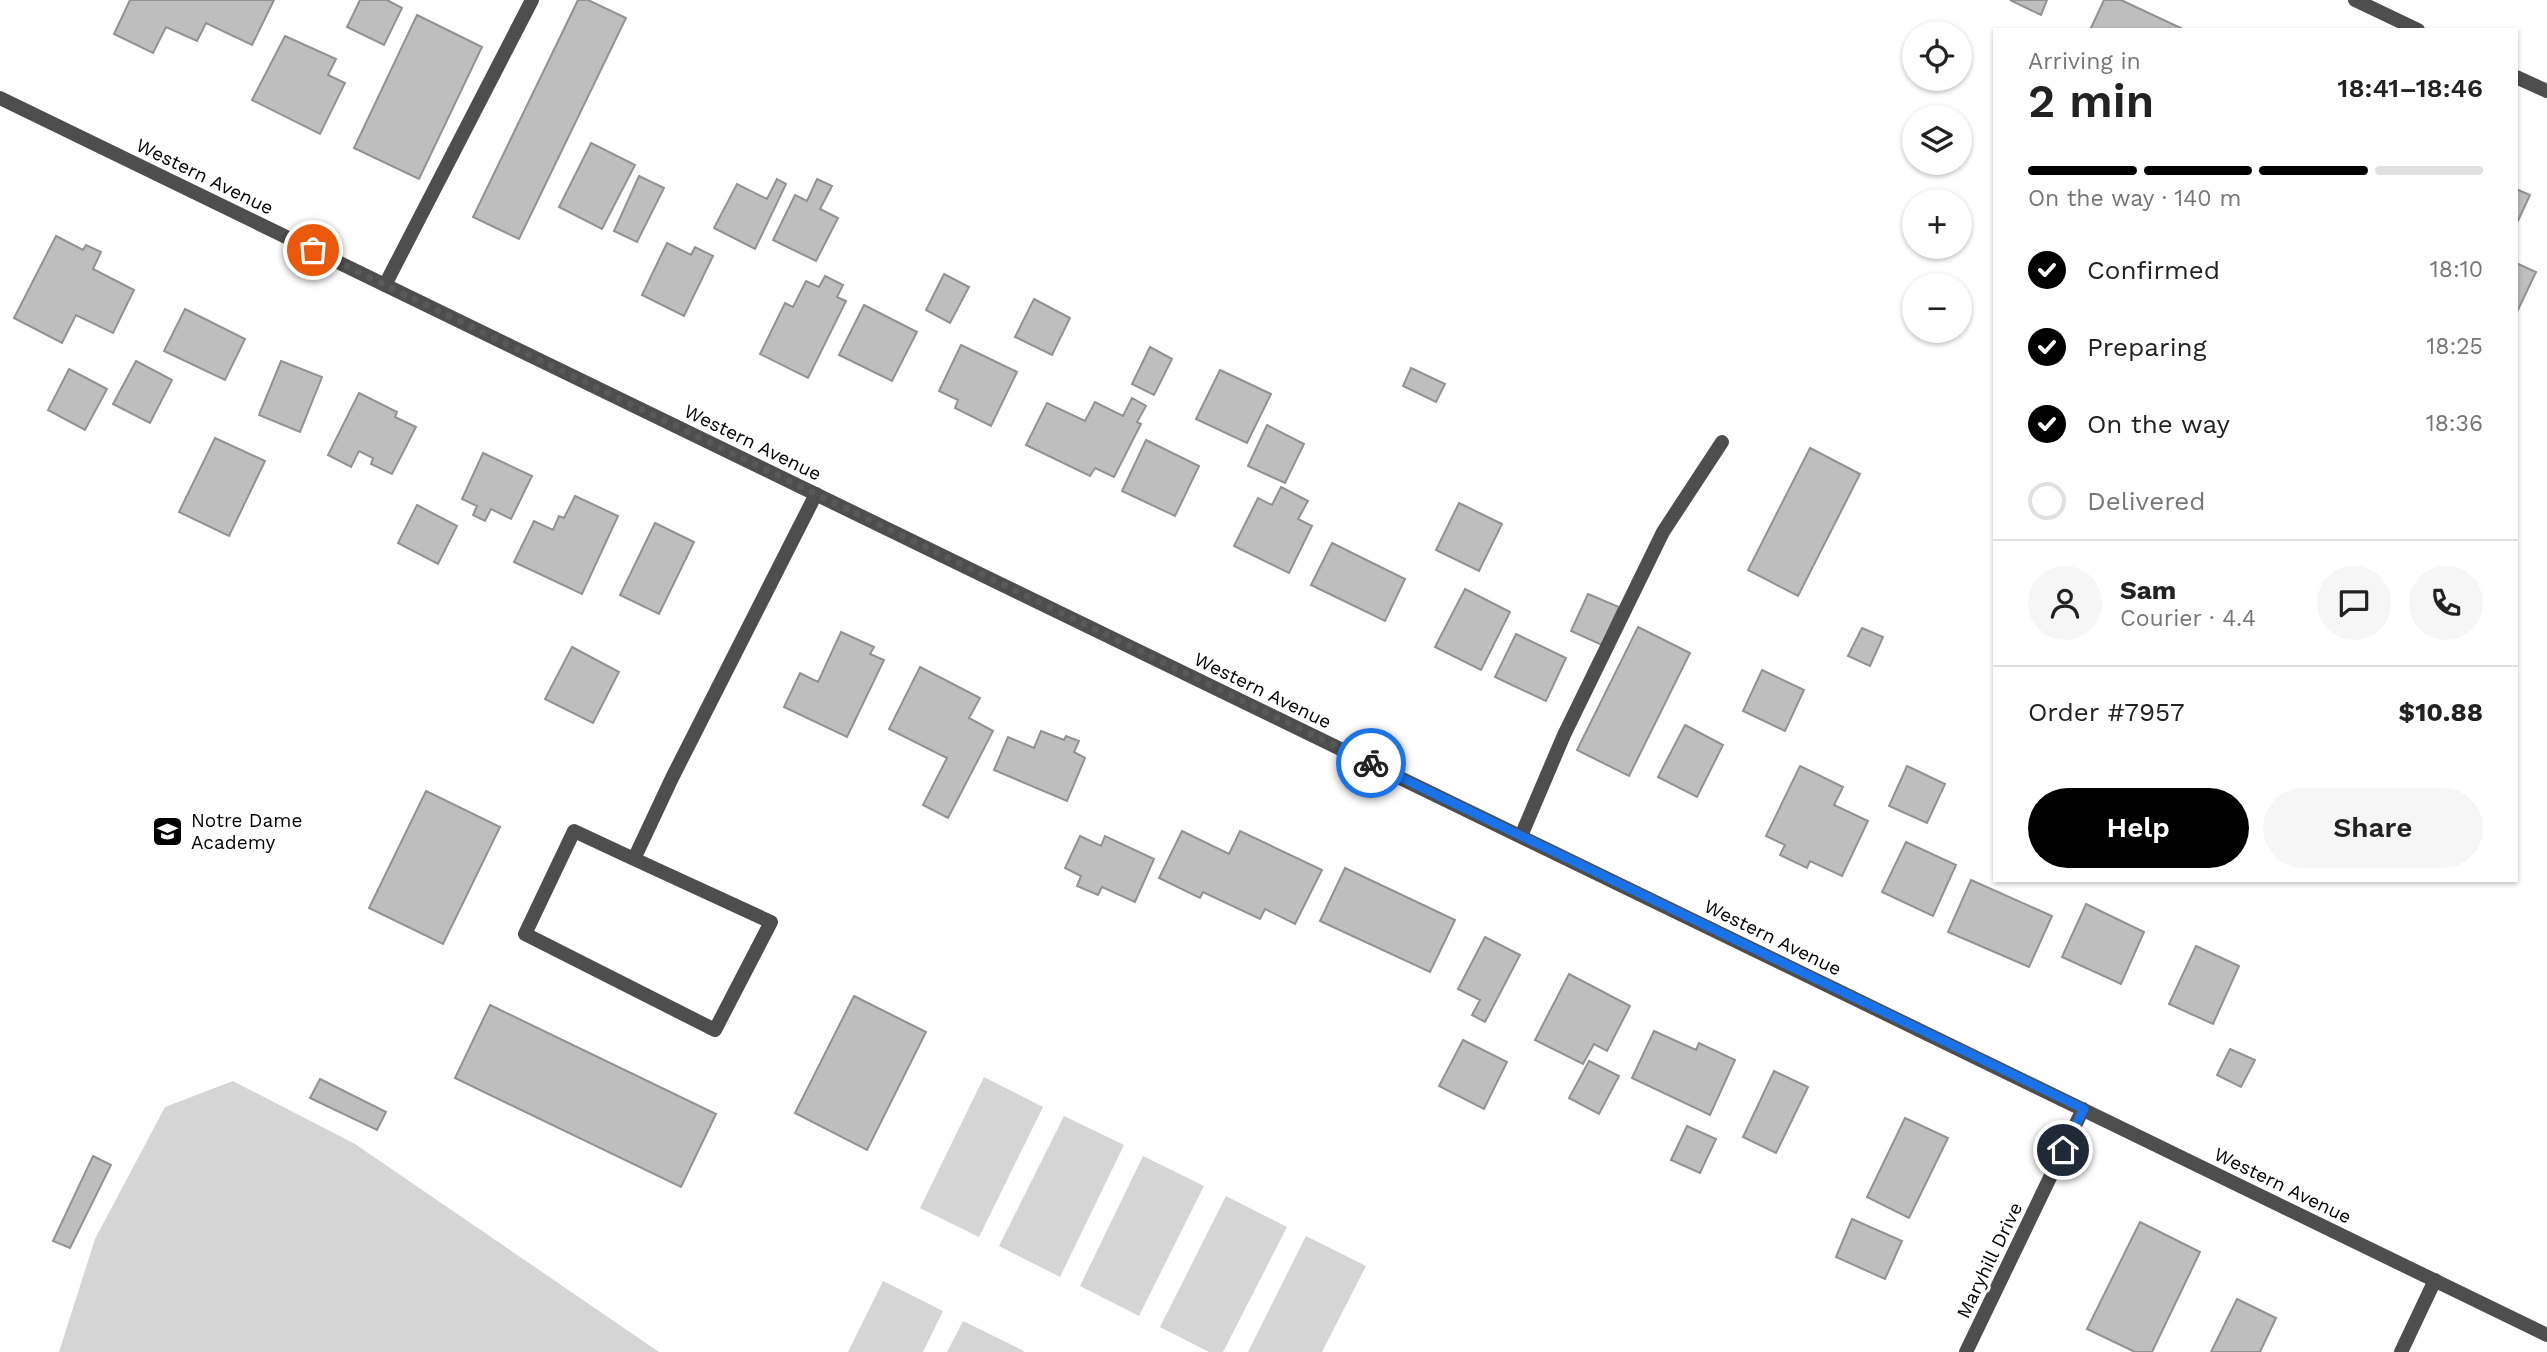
<!DOCTYPE html>
<meta charset="utf-8">
<style>
body{margin:0;font-family:"Work Sans",sans-serif;background:#f6f6f6;color:#222;height:100vh;display:flex;flex-direction:column;font-size:26px;white-space:nowrap}
*{box-sizing:border-box;margin:0}
p{font-size:23px;color:#767676}
.icon{flex:none;width:38px;height:38px;fill:none;stroke:currentColor;stroke-width:2;stroke-linecap:round;stroke-linejoin:round}
.map{position:relative;flex:1;overflow:hidden}
.details{position:absolute;left:1993px;top:28px;width:525px;height:854px;display:flex;flex-direction:column;background:#fff;border-radius:0px;box-shadow:0 2px 5px #0004}
.details>*{flex:none}
.fabs{position:absolute;left:1902px;top:21px;display:grid;gap:14px}
.fabs a{display:grid;place-items:center;width:70px;height:70px;border-radius:50%;background:#fff;box-shadow:0 2px 5px #0004;font-size:35px}
.pin{position:absolute;display:grid;place-items:center;width:60px;height:60px;color:#fff;margin:-30px;border:4px solid #fff;border-radius:50%;box-shadow:0 2px 7px #0007}
.courier{position:absolute;display:grid;place-items:center;width:70px;height:70px;margin:-35px;border:5px solid #1a73e8;border-radius:50%;background:#fff;color:#222;box-shadow:0 2px 9px #0007}
.summary em{font-style:normal;font-weight:600}
.summary div{display:flex;flex-direction:column-reverse}
.summary{display:flex;align-items:center;justify-content:space-between;height:119px;padding:0 35px}
h1{font-size:46px;font-weight:600;line-height:52px}
.bar{display:grid;grid-template-columns:repeat(4,1fr);gap:10px 7px;align-content:center;height:84px;padding:0 35px}
.bar i{height:9px;border-radius:5px;background:#e0e0e0}
.bar .active{background:#000}
.bar p{grid-column:span 4}
.line{display:flex;align-items:center;gap:18px;padding:0 35px;border-top:2px solid #e0e0e0}
.line div{flex:1}
.round{display:grid;place-items:center;flex:none;width:74px;height:74px;border-radius:37px;background:#f6f6f6}
ol{padding:0 35px;list-style:none}
li{display:flex;align-items:center;gap:21px;height:77px}
li p{margin-inline-start:auto}
li .icon{padding:7px;border-radius:50%;background:#000;color:#fff;stroke-width:4}
li:last-child{color:#767676}
li i{width:38px;height:38px;border:4px solid #e0e0e0;border-radius:50%}
.button{display:flex;gap:14px;margin-top:auto;padding:14px 35px}
.button a{flex:1;height:80px;border-radius:42px;background:#000;color:#fff;font-size:28px;font-weight:600;line-height:80px;text-align:center}
.button a+a{background:#f6f6f6;color:#222}
.map>svg:first-child{display:block}
</style>
<div class="map">
<svg width="2547" height="1352" viewBox="0 0 2547 1352">
<rect width="100%" height="100%" fill="#fff"/>
<path fill="#d5d5d5" d="M984,1077L1043,1107L979,1237L920,1208Z
M233,1081L355,1144L659,1352H59L95,1239L165,1107Z
M1064,1116L1124,1145L1060,1277L999,1246Z
M1143,1156L1204,1186L1139,1316L1080,1286Z
M1226,1196L1287,1227L1223,1352H1209L1160,1327Z
M1306,1236L1366,1266L1322,1352H1248Z
M883,1281L943,1311L923,1352H848Z
M963,1321L1024,1351L1023,1352H947Z"/>
<path fill="#bebebe" stroke="#929292" stroke-width="2" d="M130,0H274L252,45L206,23L197,41L166,27L153,53L114,34Z
M360,0H387L402,8L384,45L347,27Z
M578,0H588L626,18L519,239L473,217Z
M2010,0H2047L2041,15Z
M2104,0H2121L2185,30H2090Z
M417,15L482,47L419,179L354,148Z
M285,36L336,59L328,75L345,83L320,134L252,100Z
M591,143L635,165L602,229L559,207Z
M639,176L664,188L637,242L614,231Z
M777,179L786,184L755,249L714,228L737,184L767,199Z
M817,179L832,186L820,209L838,218L816,261L773,240L795,195L807,201Z
M2516,189L2530,195L2516,225Z
M56,236L83,250L86,245L101,252L93,269L134,290L113,333L76,315L62,343L14,318Z
M667,243L691,255L695,247L713,256L684,316L642,295Z
M2516,263L2536,272L2516,314Z
M944,274L969,287L950,323L926,310Z
M825,276L843,285L837,297L846,301L808,378L760,354L785,303L793,307L806,281L819,287Z
M1034,299L1070,318L1052,355L1015,337Z
M864,305L917,332L892,381L839,355Z
M185,309L245,339L225,380L164,351Z
M961,345L1017,372L991,426L955,408L958,400L939,391Z
M1150,347L1172,359L1154,395L1132,384Z
M136,361L172,380L150,423L113,404Z
M281,361L322,377L300,432L259,415Z
M1411,368L1445,384L1436,402L1403,386Z
M69,369L107,389L85,430L48,410Z
M1220,370L1271,394L1247,443L1196,419Z
M359,393L397,412L395,417L416,427L392,474L371,464L373,458L359,451L351,467L328,455Z
M1132,398L1146,406L1137,422L1141,424L1114,477L1095,468L1090,476L1026,445L1047,403L1085,421L1095,402L1123,416Z
M1267,425L1304,444L1285,483L1248,466Z
M215,438L265,461L229,536L179,512Z
M1146,440L1199,466L1175,516L1122,491Z
M1810,448L1860,474L1798,596L1748,570Z
M483,453L532,476L511,519L491,509L485,521L473,515L477,506L462,499Z
M1281,487L1308,501L1298,519L1312,526L1289,573L1234,546L1258,498L1272,505Z
M575,496L618,516L582,594L514,562L534,521L553,530L559,516L564,518Z
M1459,503L1502,524L1479,571L1436,550Z
M417,505L457,526L438,564L398,543Z
M655,523L694,542L659,614L620,595Z
M1332,543L1405,579L1385,621L1311,585Z
M1465,589L1510,612L1481,670L1435,647Z
M1588,594L1619,607L1602,645L1571,631Z
M1638,627L1690,653L1629,776L1577,750Z
M1862,628L1883,637L1870,666L1848,656Z
M841,632L874,647L870,654L884,660L847,737L784,707L800,673L818,682Z
M1516,634L1566,658L1546,701L1495,677Z
M572,647L619,672L593,723L545,699Z
M920,667L980,698L969,718L993,731L948,818L923,805L947,758L889,729Z
M1762,670L1804,690L1785,731L1743,711Z
M1685,725L1723,745L1697,797L1658,777Z
M1041,731L1064,740L1066,736L1079,741L1074,752L1085,758L1067,801L994,770L1008,737L1034,748Z
M1800,766L1843,787L1834,805L1868,821L1842,876L1810,861L1807,868L1780,855L1785,845L1766,836Z
M1907,766L1945,784L1927,823L1889,806Z
M426,791L500,827L443,944L369,908Z
M1182,831L1229,854L1240,831L1322,870L1295,924L1265,909L1260,919L1203,892L1200,898L1159,878Z
M1080,836L1101,846L1105,836L1154,859L1135,902L1102,887L1098,895L1077,886L1081,876L1065,868Z
M1906,842L1956,865L1933,916L1882,892Z
M1345,868L1455,920L1430,972L1320,921Z
M1971,880L2052,916L2029,967L1948,932Z
M2086,904L2144,932L2121,984L2062,957Z
M1485,937L1520,955L1485,1022L1472,1015L1480,1000L1458,989Z
M2196,946L2239,966L2213,1024L2169,1004Z
M1569,974L1630,1006L1607,1051L1594,1044L1583,1064L1535,1040Z
M854,996L926,1032L867,1150L795,1113Z
M490,1005L716,1114L681,1187L455,1078Z
M1654,1031L1696,1050L1699,1043L1735,1060L1710,1115L1632,1078Z
M1463,1040L1507,1062L1484,1109L1439,1086Z
M2230,1049L2255,1060L2241,1087L2217,1075Z
M1589,1061L1619,1076L1599,1114L1569,1098Z
M1774,1071L1808,1087L1776,1153L1743,1137Z
M320,1079L386,1112L377,1130L310,1098Z
M1905,1118L1948,1138L1909,1218L1867,1197Z
M1687,1126L1716,1139L1700,1173L1671,1160Z
M93,1156L111,1165L70,1248L53,1241Z
M1852,1219L1902,1241L1885,1279L1836,1257Z
M2140,1222L2200,1252L2152,1352H2135L2087,1329Z
M2237,1299L2276,1318L2260,1352H2211Z"/>
<g fill="none" stroke-linecap="round" stroke-linejoin="round">
<path stroke="#4e4e4e" stroke-width="14" d="M385,285L532,0
M1521,836L1564,735L1663,532L1722,442
M634,859L574,831L525,934L715,1030L771,922L634,859L672,778L816,494
M2401,1352L2435,1280"/>
<path stroke="#4e4e4e" stroke-width="14" d="M2355,0L2418,30
M2516,77L2547,91
M0,98L2547,1335
M1966,1352L2083,1109"/>
</g>
<g fill="none" stroke-linecap="round" stroke-linejoin="round">
<path stroke="#595959" stroke-width="7" stroke-dasharray="0 12.6" d="M313,250L1371,763"/>
<path stroke="#1a73e8" stroke-width="9" d="M1371,763L2084,1109L2063,1150"/>
</g>
<defs>
<symbol id="school-square" viewBox="-11 -11 22 22"><rect x="-9" y="-9" width="18" height="18" rx="4" fill="#000" stroke="#fff"/><path d="M0-5L7-2L0 1L-7-2ZM-4 1L0 2.5L4 1V4Q0 6-4 4Z" fill="#fff"/></symbol>
</defs>
<g fill-rule="evenodd">
<use href="#school-square" x="150" y="814" width="35" height="35"/>
</g>
<g text-anchor="middle" stroke-width="6" stroke-linejoin="round" paint-order="stroke">
<g font-size="19" fill="#000" stroke="#fff">
<text transform="translate(205 176) rotate(26)" y="7">Western Avenue</text>
<text transform="translate(753 442) rotate(26)" y="7">Western Avenue</text>
<text transform="translate(1263 690) rotate(26)" y="7">Western Avenue</text>
<text transform="translate(1773 937) rotate(26)" y="7">Western Avenue</text>
<text transform="translate(2283 1185) rotate(26)" y="7">Western Avenue</text>
<text transform="translate(1989 1260) rotate(-64)" y="7">Maryhill Drive</text>
</g>
<g font-size="19" fill="#000" stroke="#fff" text-anchor="start">
<text x="191" y="827">Notre Dame<tspan x="191" dy="22">Academy</tspan></text>
</g>
</g>
</svg>
<div class="fabs">
<a><svg class="icon" aria-label="locate" viewBox="0 0 24 24"><circle cx="12" cy="12" r="6"/><path d="M12 2v4M12 18v4M2 12h4M18 12h4"/></svg></a>
<a><svg class="icon" aria-label="layers" viewBox="0 0 24 24"><path d="M12 4l9 5-9 5-9-5zM3 14l9 5 9-5"/></svg></a>
<a>+</a>
<a>−</a>
</div>
<div class="pin" style="left:313px;top:250px;background:#ea580c"><svg class="icon" aria-label="bag" viewBox="0 0 24 24"><path d="M5 8h14l-1 12H6zM9 8a3 3 0 0 1 6 0"/></svg></div>
<div class="pin" style="left:2063px;top:1150px;background:#1f2937"><svg class="icon" aria-label="home" viewBox="0 0 24 24"><path d="M3 11l9-7 9 7M6 9v11h12V9"/></svg></div>
<div class="courier" style="left:1371px;top:763px"><svg class="icon" aria-label="bike" viewBox="0 0 24 24"><circle cx="6" cy="16" r="4"/><circle cx="18" cy="16" r="4"/><path d="M6 16l4-8h5l3 8M10 8l3 8H6M13 5h3"/></svg></div>
<section class="details">
<div class="summary"><div><h1>2 min</h1><p>Arriving in</p></div><em>18:41–18:46</em></div>
<div class="bar"><i class="active"></i><i class="active"></i><i class="active"></i><i></i><p>On the way · 140 m</p></div>
<ol>
<li><svg class="icon" aria-label="check" viewBox="0 0 24 24"><path d="M5 12l5 5 9-10"/></svg>Confirmed<p>18:10</p></li>
<li><svg class="icon" aria-label="check" viewBox="0 0 24 24"><path d="M5 12l5 5 9-10"/></svg>Preparing<p>18:25</p></li>
<li><svg class="icon" aria-label="check" viewBox="0 0 24 24"><path d="M5 12l5 5 9-10"/></svg>On the way<p>18:36</p></li>
<li><i></i>Delivered</li>
</ol>
<div class="line" style="height:126px"><a class="round"><svg class="icon" aria-label="person" viewBox="0 0 24 24"><circle cx="12" cy="8" r="4"/><path d="M4 21q1-7 8-7t8 7"/></svg></a><div><b>Sam</b><p>Courier · 4.4</p></div><a class="round"><svg class="icon" aria-label="chat" viewBox="0 0 24 24"><path d="M4 5h16v11H9l-5 4z"/></svg></a><a class="round"><svg class="icon" aria-label="phone" viewBox="0 0 24 24"><path d="M5 4h4l2 5-3 2q2 4 5 5l2-3 5 2v4C11 20 4 13 5 4z"/></svg></a></div>
<div class="line" style="height:91px"><div>Order #7957</div><b>$10.88</b></div>
<div class="button"><a>Help</a><a>Share</a></div>
</section>
</div>
